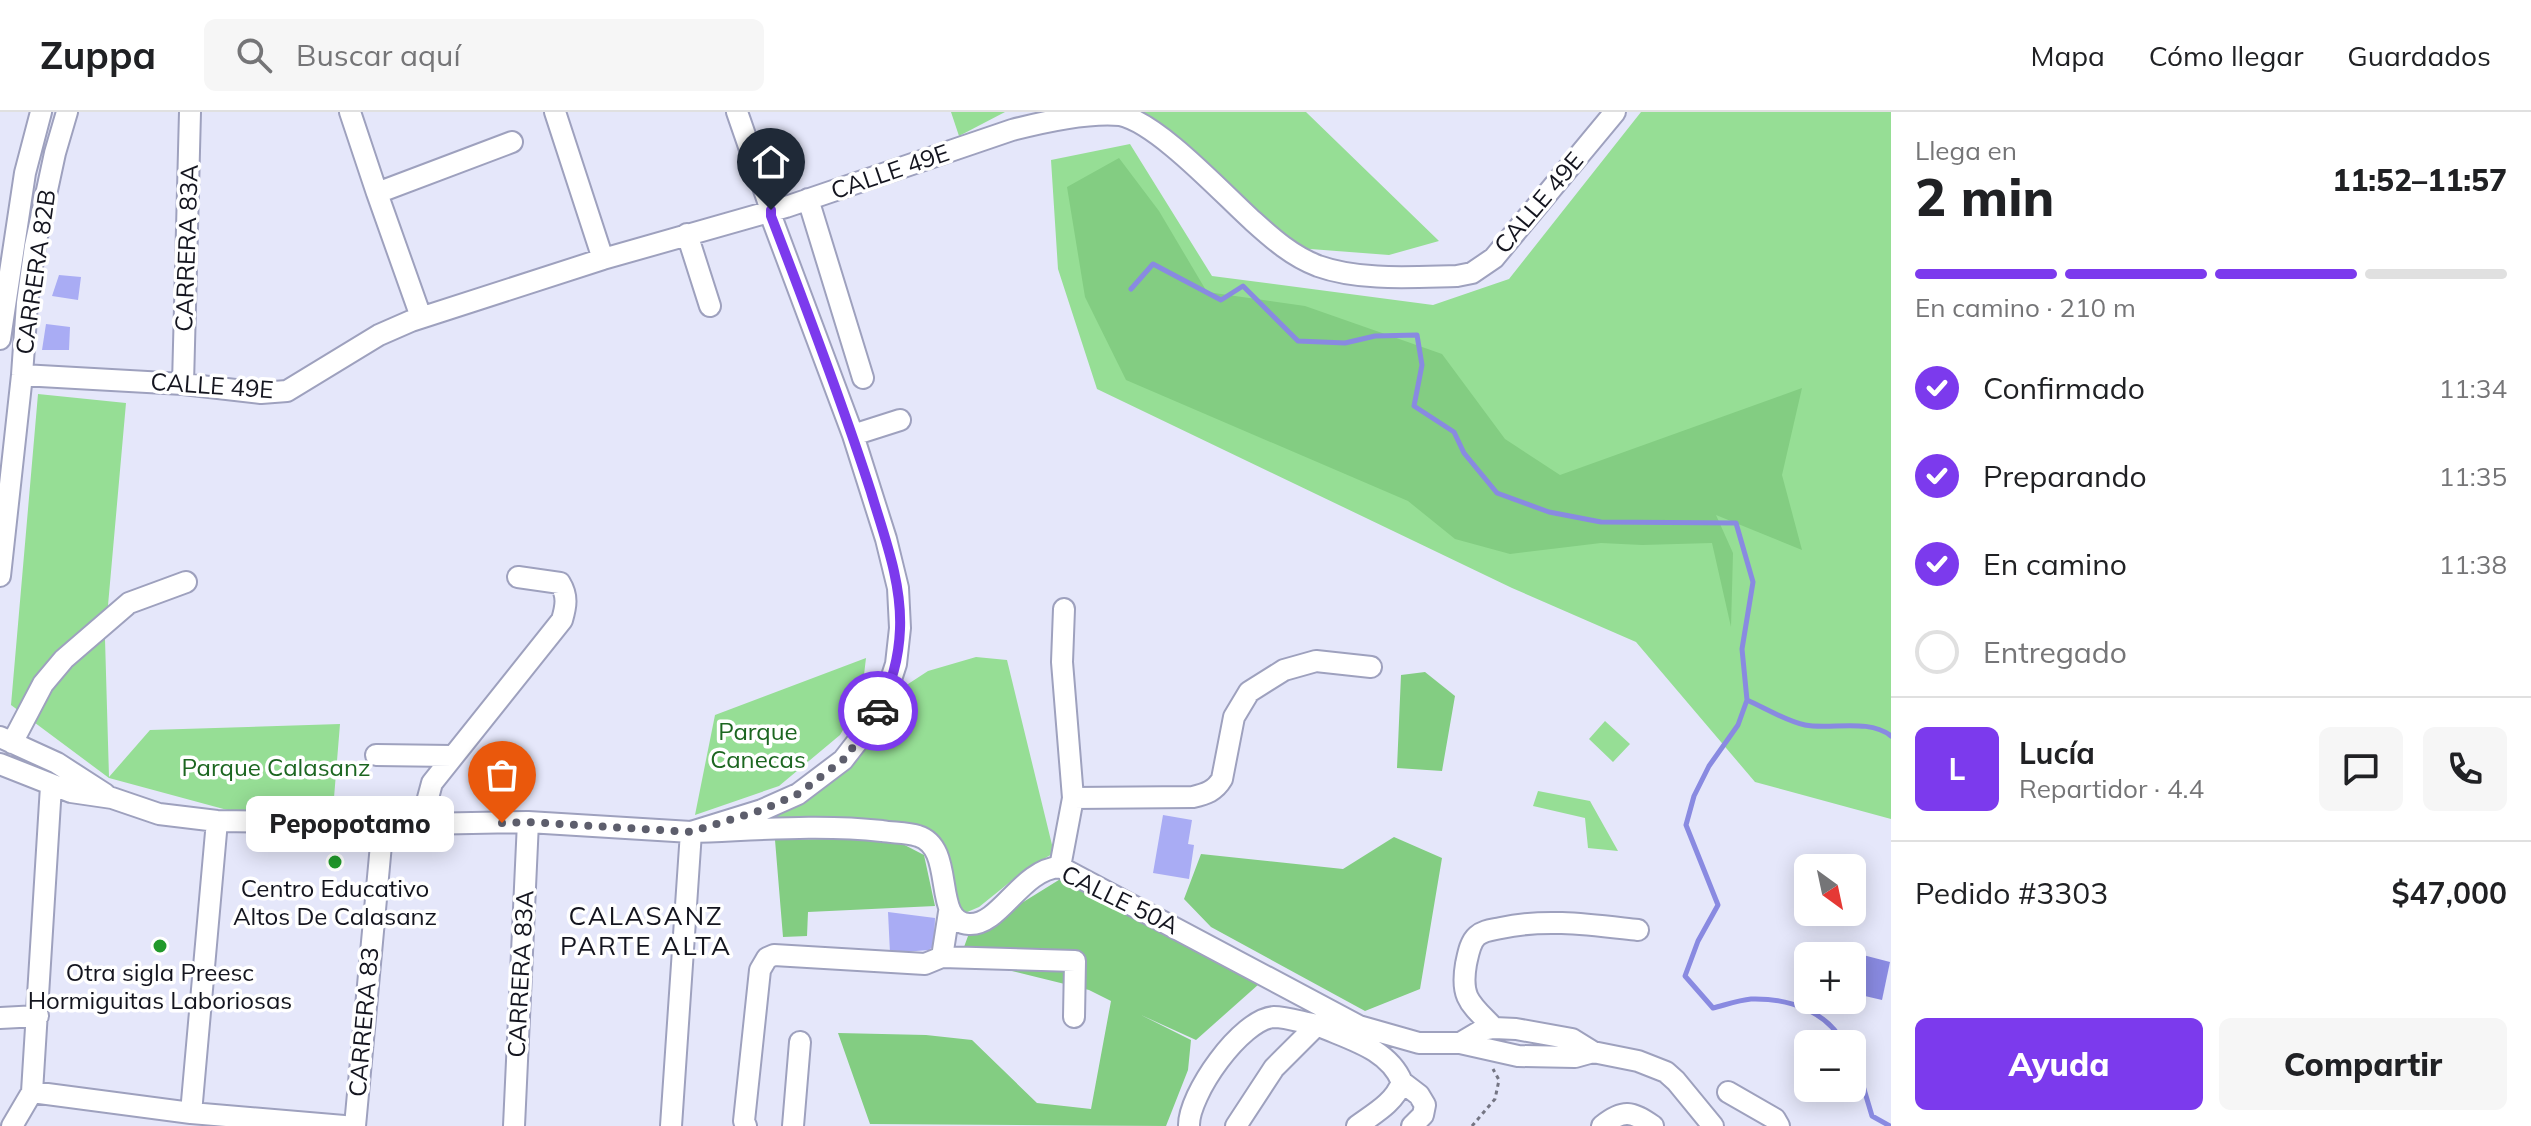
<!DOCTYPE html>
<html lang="es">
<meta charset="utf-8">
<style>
body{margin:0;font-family:Mulish,sans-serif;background:#f6f6f6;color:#202124;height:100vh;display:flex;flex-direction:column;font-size:30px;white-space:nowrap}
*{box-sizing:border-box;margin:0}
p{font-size:26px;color:#757577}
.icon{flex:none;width:44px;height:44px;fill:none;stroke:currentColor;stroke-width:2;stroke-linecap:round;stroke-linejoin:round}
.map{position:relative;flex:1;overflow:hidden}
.drawer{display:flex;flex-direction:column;background:#fff;width:640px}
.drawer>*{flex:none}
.needle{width:52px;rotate:147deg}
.controls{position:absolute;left:1794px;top:742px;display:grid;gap:16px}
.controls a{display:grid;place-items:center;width:72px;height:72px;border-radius:12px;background:#fff;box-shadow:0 4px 20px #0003;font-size:40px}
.pin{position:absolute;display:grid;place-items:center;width:68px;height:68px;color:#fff;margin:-82px -34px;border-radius:50% 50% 50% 0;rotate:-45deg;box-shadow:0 0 8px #0007}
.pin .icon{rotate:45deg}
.courier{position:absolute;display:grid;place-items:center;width:80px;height:80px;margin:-40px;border:6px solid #7c3aed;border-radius:50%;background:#fff;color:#222;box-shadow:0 2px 10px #0007}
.bubble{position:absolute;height:56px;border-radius:12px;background:#fff;box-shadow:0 4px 20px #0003;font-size:26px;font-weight:800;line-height:56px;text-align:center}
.headline em{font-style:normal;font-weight:800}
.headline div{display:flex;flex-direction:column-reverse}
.headline{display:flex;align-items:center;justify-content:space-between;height:136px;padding:0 24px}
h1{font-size:52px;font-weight:800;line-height:60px}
.bar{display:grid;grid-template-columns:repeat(4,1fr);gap:12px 8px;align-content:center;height:96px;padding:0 24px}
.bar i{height:10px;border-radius:6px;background:#e0e0e0}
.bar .selected{background:#7c3aed}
.bar p{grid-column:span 4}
.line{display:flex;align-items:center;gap:20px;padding:0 24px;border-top:2px solid #e0e0e0}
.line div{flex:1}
.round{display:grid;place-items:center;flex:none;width:84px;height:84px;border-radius:12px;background:#f6f6f6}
ol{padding:0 24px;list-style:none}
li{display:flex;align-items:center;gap:24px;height:88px}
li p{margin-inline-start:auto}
li .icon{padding:8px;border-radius:50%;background:#7c3aed;color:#fff;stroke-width:4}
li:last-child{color:#757577}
li i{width:44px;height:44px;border:4px solid #e0e0e0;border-radius:50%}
.cta{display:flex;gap:16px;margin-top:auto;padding:16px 24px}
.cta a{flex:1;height:92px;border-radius:12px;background:#7c3aed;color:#fff;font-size:32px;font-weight:800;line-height:92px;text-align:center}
.cta a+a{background:#f6f6f6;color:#202124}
header{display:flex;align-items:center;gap:48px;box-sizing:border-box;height:112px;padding:0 40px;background:#fff;border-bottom:2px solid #e0e0e0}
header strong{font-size:38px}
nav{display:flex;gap:44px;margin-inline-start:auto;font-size:28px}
.search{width:560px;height:72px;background:#f6f6f6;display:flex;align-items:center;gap:20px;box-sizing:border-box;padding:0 28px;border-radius:12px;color:#757577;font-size:30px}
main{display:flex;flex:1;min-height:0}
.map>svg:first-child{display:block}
</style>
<header>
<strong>Zuppa</strong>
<div class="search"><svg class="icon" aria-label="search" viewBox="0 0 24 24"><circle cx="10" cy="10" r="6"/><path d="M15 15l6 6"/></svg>Buscar aquí</div>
<nav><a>Mapa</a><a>Cómo llegar</a><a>Guardados</a></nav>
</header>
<main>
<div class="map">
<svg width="1891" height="1014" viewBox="0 0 1891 1014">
<rect width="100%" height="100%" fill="#e5e7fa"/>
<path fill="#96de95" d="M951,0H1005L959,24Z
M1139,0H1306L1439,129L1389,143L1284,135Z
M1641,0H1891V707L1755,670L1636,530L1512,476L1097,277L1058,157L1051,48L1130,32L1212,164L1433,193L1509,167Z
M38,282L126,291L105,527L109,665L150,618L340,612L333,698L231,699L109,666L11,593Z
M976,545L1007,548L1054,741L1026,757L979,795L965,801L954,784L933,722L766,709L855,648L902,576L928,559Z
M866,546L861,588L840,623L779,674L695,703L715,603Z
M1605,609L1630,632L1613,650L1589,627Z
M1538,679L1590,689L1618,739L1588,736L1585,706L1533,694Z"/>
<path fill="#83cd82" d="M1119,46L1159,99L1207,180L1305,194L1442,242L1505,327L1560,363L1802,276L1782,363L1802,438L1716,403L1733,441L1731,515L1712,431L1642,433L1601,431L1510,442L1455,427L1408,389L1126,268L1085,185L1067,75Z
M1425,560L1455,584L1442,659L1397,656L1401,563Z
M1394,725L1442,746L1420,877L1365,899L1211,815L1184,787L1201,742L1343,757Z
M891,726L924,743L935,794L808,800L807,824L783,825L775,728Z
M1062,766L1259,872L1196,928L1141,903L1191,928L1188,958L1166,1014L870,1012L838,921L926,923L972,928L1037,991L1091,997L1111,889L1089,878L960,846L968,824Z"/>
<path fill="#898ae1" d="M1863,843L1890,850L1882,888L1852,881Z"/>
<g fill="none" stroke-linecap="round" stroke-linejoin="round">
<path stroke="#898ae1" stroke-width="5" d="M1131,177L1153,152L1221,188L1243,174L1298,229L1345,231L1375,224L1417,223L1422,253L1414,294L1454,320L1464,341L1497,381L1549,400L1601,410L1736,411L1753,470L1742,537L1747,588C1765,596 1786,609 1805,613C1830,618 1869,606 1891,624
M1747,588L1738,613L1709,654L1694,684L1686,713L1718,793L1698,829L1685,864L1713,896C1725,893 1739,888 1751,887C1788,886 1826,898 1844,932
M1852,946L1858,957L1872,1004L1890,1014"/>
</g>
<path fill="#a9acf4" d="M59,163L81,165L78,188L52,184Z
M46,212L70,215L69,238H42Z
M1163,703L1192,708L1188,732L1194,733L1189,767L1153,761Z
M888,800L935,806L934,834L929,838L890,841Z"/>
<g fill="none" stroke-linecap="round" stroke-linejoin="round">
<defs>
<path id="minor" d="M350,0L377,81
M555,0L603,147
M808,87L863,266
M687,122L710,194
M421,205L377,81L512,30
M0,227L25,61L41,0
M22,263L183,272L261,281L287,279L379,223L411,209L603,147L786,95L1012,18C1043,10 1088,0 1120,3C1158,11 1222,81 1253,109C1273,127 1292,144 1318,154C1360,169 1412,165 1457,164L1472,161L1494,146L1615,0
M183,272L190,0
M853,323L900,308
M0,464L22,263L27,191L35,134L55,41L67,0
M0,625L57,651L105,682
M12,631L43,572L64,547L129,491L186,470
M376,643L452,644
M0,652L71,680L112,686L159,702L217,709L421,712L528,710L691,720L762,698L798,682L843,648L871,612L885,586L896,552L900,516L898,476L886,427L853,323L771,104V98L737,0
M1073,686L1193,685C1206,682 1215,679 1222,667L1234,605L1249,580L1284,558L1316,549L1371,555
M421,712L432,671L562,508C566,494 568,484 560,471L518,465
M1060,755L1073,686L1062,550L1064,497
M942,845L1075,849L1074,905
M0,906L38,904
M1317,913C1348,927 1388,936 1402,970C1394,991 1375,1001 1357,1014
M1494,916C1471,892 1460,887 1466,852C1468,843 1470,830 1477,824C1484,818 1492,818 1501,816C1546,806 1592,813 1638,818
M1460,931L1482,918L1494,916L1516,917L1572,927L1593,940L1638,949L1666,960L1676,969L1713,1014
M1402,970L1419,983L1425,993L1423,1003L1412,1014
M32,980L191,1001L344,1014
M1728,980L1775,1007L1779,1014
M191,1001L217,709
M12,1014L32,980L51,674
M355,1014L383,711
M514,1014L528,710
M671,1014L691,720C754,718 819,712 882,719C893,721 907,720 918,724C957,736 931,810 969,812C1000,814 1021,757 1060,755L1359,914L1419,931H1460L1518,944L1575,945L1593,940
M746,1014L744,1009L760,858L767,846L774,843L925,852L942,845L949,800
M793,1014L800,930
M1189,1014C1188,983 1241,907 1274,905C1287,905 1304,911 1317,913L1274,956L1236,1014
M1602,1014C1623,997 1632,999 1653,1014"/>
</defs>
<use href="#minor" stroke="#9ea1be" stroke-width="24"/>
<path stroke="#747583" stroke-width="3" stroke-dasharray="4 4" stroke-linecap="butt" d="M1472,1014L1495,987L1499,968L1493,957"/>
<use href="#minor" stroke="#fff" stroke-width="20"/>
</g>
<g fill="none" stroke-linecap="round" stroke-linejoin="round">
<path stroke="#5d5e6c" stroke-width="8" stroke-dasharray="0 14.4" d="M502,711L528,710L691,720L762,698L798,682L843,648L871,612L878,599"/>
<path stroke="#7c3aed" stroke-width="10" d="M771,98V104C806,195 841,287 871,380C884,424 902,470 900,517C899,545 891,574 878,599"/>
</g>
<g fill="#21992b" stroke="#fff" stroke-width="3">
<circle cx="335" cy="750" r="8"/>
<circle cx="160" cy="834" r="8"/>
</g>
<g text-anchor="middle" stroke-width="7" stroke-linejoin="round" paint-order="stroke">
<g font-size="24" fill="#14151f" stroke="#fff">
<text transform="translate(890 60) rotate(-19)" y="8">CALLE 49E</text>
<text transform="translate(1539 91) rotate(-50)" y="8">CALLE 49E</text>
<text transform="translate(187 136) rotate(-88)" y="8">CARRERA 83A</text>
<text transform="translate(36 160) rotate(-82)" y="8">CARRERA 82B</text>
<text transform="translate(212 274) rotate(4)" y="8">CALLE 49E</text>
<text transform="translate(1120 788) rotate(26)" y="8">CALLE 50A</text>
<text transform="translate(521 862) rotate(-87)" y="8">CARRERA 83A</text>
<text transform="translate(364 910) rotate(-85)" y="8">CARRERA 83</text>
</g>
<g font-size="24" fill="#1c6620" stroke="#fff">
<text x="758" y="628">Parque<tspan x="758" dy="28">Canecas</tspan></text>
<text x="276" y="664">Parque Calasanz</text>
</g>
<g font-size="24" fill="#14151f" stroke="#fff">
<text x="335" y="785">Centro Educativo<tspan x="335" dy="28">Altos De Calasanz</tspan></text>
<text x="160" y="869">Otra sigla Preesc<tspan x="160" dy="28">Hormiguitas Laboriosas</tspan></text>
</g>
<g font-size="26" letter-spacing="2" fill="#14151f" stroke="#fff">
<text x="646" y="813">CALASANZ<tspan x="646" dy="30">PARTE ALTA</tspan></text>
</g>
</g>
</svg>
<div class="controls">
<a><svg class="needle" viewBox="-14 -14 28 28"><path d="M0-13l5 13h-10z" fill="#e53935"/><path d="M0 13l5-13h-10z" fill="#757577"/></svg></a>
<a>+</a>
<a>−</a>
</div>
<div class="pin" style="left:502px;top:711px;background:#ea580c"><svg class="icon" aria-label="bag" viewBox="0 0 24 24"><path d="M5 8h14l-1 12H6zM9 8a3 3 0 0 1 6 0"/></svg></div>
<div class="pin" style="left:771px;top:98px;background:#1f2937"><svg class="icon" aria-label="home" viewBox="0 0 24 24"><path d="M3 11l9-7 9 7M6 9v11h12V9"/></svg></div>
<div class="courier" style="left:878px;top:599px"><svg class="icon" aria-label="car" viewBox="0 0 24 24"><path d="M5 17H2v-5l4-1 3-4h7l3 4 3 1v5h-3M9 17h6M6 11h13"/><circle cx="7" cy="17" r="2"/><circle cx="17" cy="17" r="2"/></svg></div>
<div class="bubble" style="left:246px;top:684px;width:208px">Pepopotamo</div>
</div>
<section class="drawer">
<div class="headline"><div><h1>2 min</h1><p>Llega en</p></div><em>11:52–11:57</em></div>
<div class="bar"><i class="selected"></i><i class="selected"></i><i class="selected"></i><i></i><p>En camino · 210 m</p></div>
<ol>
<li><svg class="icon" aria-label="check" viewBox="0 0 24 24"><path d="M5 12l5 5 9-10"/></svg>Confirmado<p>11:34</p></li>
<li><svg class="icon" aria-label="check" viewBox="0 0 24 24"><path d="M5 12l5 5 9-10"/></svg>Preparando<p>11:35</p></li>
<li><svg class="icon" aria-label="check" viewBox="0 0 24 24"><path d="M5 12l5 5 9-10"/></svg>En camino<p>11:38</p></li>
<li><i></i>Entregado</li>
</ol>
<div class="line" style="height:144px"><b class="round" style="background:#7c3aed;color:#fff">L</b><div><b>Lucía</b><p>Repartidor · 4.4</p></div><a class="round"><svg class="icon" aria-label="chat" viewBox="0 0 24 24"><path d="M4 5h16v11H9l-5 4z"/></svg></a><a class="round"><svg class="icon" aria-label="phone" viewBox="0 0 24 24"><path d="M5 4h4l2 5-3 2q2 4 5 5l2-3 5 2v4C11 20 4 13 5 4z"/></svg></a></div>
<div class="line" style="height:104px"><div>Pedido #3303</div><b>$47,000</b></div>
<div class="cta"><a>Ayuda</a><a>Compartir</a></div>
</section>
</main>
